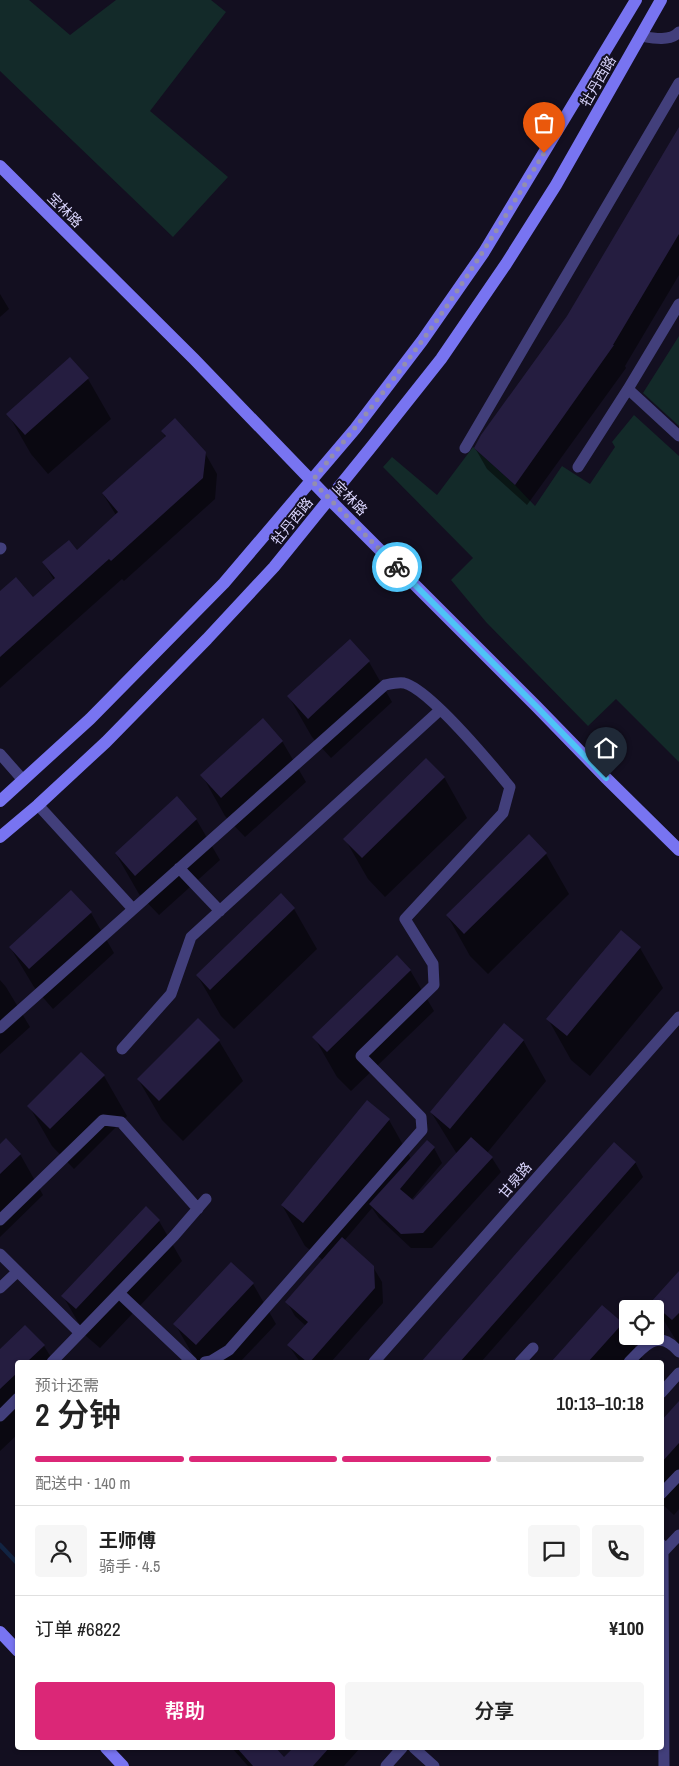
<!DOCTYPE html>
<html lang="zh">
<meta charset="utf-8">
<style>
body{margin:0;font-family:"Archivo Narrow","Noto Sans SC",sans-serif;background:#f6f6f6;color:#222;height:100vh;display:flex;flex-direction:column;font-size:19px;white-space:nowrap}
*{box-sizing:border-box;margin:0}
p{font-size:16px;color:#767676}
.icon{flex:none;width:28px;height:28px;fill:none;stroke:currentColor;stroke-width:2;stroke-linecap:round;stroke-linejoin:round}
.map{position:relative;flex:1;overflow:hidden}
.side{position:absolute;left:15px;top:1360px;width:649px;height:390px;display:flex;flex-direction:column;background:#fff;border-radius:5px;box-shadow:0 1px 4px #0004}
.side>*{flex:none}
.buttons{position:absolute;left:619px;top:1300px;display:grid;gap:10px}
.buttons a{display:grid;place-items:center;width:45px;height:45px;border-radius:5px;background:#fff;box-shadow:0 1px 4px #0004;font-size:25px}
.pin{position:absolute;display:grid;place-items:center;width:42px;height:42px;color:#fff;margin:-51px -21px;border-radius:50% 50% 50% 0;rotate:-45deg;box-shadow:0 0 5px #0007}
.pin .icon{rotate:45deg}
.courier{position:absolute;display:grid;place-items:center;width:50px;height:50px;margin:-25px;border:4px solid #4fc3f7;border-radius:50%;background:#fff;color:#222;box-shadow:0 1px 6px #0007}
.headline em{font-style:normal;font-weight:600}
.headline div{display:flex;flex-direction:column-reverse}
.headline{display:flex;align-items:center;justify-content:space-between;height:85px;padding:0 20px}
h1{font-size:32px;font-weight:600;line-height:38px}
.bar{display:grid;grid-template-columns:repeat(4,1fr);gap:8px 5px;align-content:center;height:60px;padding:0 20px}
.bar i{height:6px;border-radius:4px;background:#e0e0e0}
.bar .selected{background:#db2777}
.bar p{grid-column:span 4}
.line{display:flex;align-items:center;gap:12px;padding:0 20px;border-top:1px solid #e0e0e0}
.line div{flex:1}
.round{display:grid;place-items:center;flex:none;width:52px;height:52px;border-radius:5px;background:#f6f6f6}
.button{display:flex;gap:10px;margin-top:auto;padding:10px 20px}
.button a{flex:1;height:58px;border-radius:5px;background:#db2777;color:#fff;font-size:20px;font-weight:600;line-height:58px;text-align:center}
.button a+a{background:#f6f6f6;color:#222}
.map>svg:first-child{display:block}
</style>
<div class="map">
<svg width="679" height="1766" viewBox="0 0 679 1766">
<rect width="100%" height="100%" fill="#130f20"/>
<path fill="#132a29" d="M0,0H29L70,35L116,0H211L226,12L150,111L228,177L173,237L0,71Z
M679,336V426L643,393Z
M634,415L679,456V762L616,699L588,726L486,622L451,580L473,558L383,467L392,457L437,495L473,447L515,485L535,506L562,466L590,484L615,447L612,442Z"/>
<path fill="#0007" d="M679,130V275L625,366L626,368L527,505L487,469L475,448L568,316Z
M0,294L9,309L0,317Z
M88,379L111,419L48,474L31,454L8,414Z
M162,431L205,453L217,474L215,499L124,581L122,579L0,688V592L32,599L54,580L43,562L77,552L116,515L103,494L166,438Z
M350,641L369,662L392,702L331,758L312,737L289,697Z
M282,741L306,782L245,837L225,816L202,775Z
M444,777L467,818L385,897L368,879L345,839Z
M196,819L220,860L159,915L139,894L116,854Z
M546,854L569,894L488,974L470,956L447,915Z
M294,909L317,949L234,1029L221,1016L197,975Z
M91,913L114,953L53,1009L34,987L10,947Z
M640,948L663,988L590,1076L571,1060L548,1019Z
M410,970L434,1011L351,1091L337,1077L314,1037Z
M0,980L6,987L30,1027L0,1054Z
M198,1020L219,1041L243,1081L183,1141L162,1120L138,1079Z
M523,1040L546,1081L487,1153L492,1158L501,1172L432,1248H411L379,1218L372,1208L344,1241L373,1267L382,1282L383,1303L331,1362H300L289,1346L306,1326L295,1316L287,1302L323,1260L305,1246L282,1205L389,1120L411,1159L434,1148L442,1163L411,1200L413,1202L457,1154L431,1112Z
M104,1076L127,1116L74,1169L52,1146L29,1106Z
M614,1144L635,1162L643,1177L481,1362H422Z
M0,1146L20,1154L43,1195L0,1237Z
M159,1221L182,1261L100,1348L86,1336L63,1296Z
M679,1273V1345L653,1303Z
M253,1284L276,1324L240,1362H197L175,1324Z
M602,1307L622,1324L644,1362H552Z
M44,1346L54,1362H18V1434L0,1451V1351Z
M679,1403V1509L674,1515L661,1503V1423Z
M232,1748H275L284,1759L294,1748H360L344,1766H248Z"/>
<g fill="none" stroke-linecap="round" stroke-linejoin="round">
<path stroke="#122442" stroke-width="4.5" d="M0,1545L18,1564"/>
</g>
<path fill="#251d40" d="M679,127V234L613,345H614L515,485L474,448L481,435L567,316Z
M70,357L89,378L25,435L6,414Z
M175,418L206,452L203,478L111,561L109,559L0,657V591L16,577L33,597L55,578L42,562L69,540L77,550L118,512L102,493L166,436L161,431Z
M350,639L370,661L308,719L287,696Z
M263,718L283,741L221,798L200,775Z
M426,758L445,777L362,858L343,839Z
M177,796L197,819L135,876L115,853Z
M529,834L547,853L464,934L446,915Z
M71,890L92,912L29,969L9,947Z
M281,893L295,908L210,990L196,975Z
M621,930L641,947L567,1036L546,1019Z
M397,955L411,970L327,1052L312,1037Z
M198,1018L220,1040L159,1101L137,1079Z
M504,1023L524,1040L450,1129L430,1112Z
M81,1052L105,1075L50,1129L27,1106Z
M367,1100L390,1119L303,1223L281,1205Z
M471,1137L493,1157L423,1233L401,1234L369,1204L427,1140L435,1147L400,1189L413,1200Z
M6,1138L21,1154L0,1174V1144Z
M614,1142L636,1162L460,1362H421Z
M146,1206L160,1220L76,1309L61,1296Z
M342,1237L374,1266L375,1288L310,1362H307L287,1345L308,1322L285,1302Z
M231,1262L254,1283L196,1345L173,1324Z
M679,1271V1313L672,1320L651,1302Z
M602,1305L623,1323L588,1362H551Z
M25,1325L45,1345L27,1362H18V1372L0,1389V1349Z
M679,1401V1443L661,1463V1421Z
M237,1748H276L284,1757L293,1748H329L313,1766H253Z"/>
<g fill="none" stroke-linecap="round" stroke-linejoin="round">
<path stroke="#423f7b" stroke-width="11" d="M641,36C652,38 670,42 679,32
M628,389L679,436
M465,448L679,83
M578,467L628,389L679,304
M0,549L1,548
M0,754L23,780
M38,805L133,909
M179,868L220,911
M0,1028L385,685C390,684 398,682 404,683C429,689 492,765 510,787L503,813L405,919L433,964L434,985L361,1056L421,1117L422,1130L229,1350L211,1361L205,1362
M122,1049L171,994L191,937L440,710
M0,1220L103,1120L121,1122L198,1209
M0,1254L80,1333
M0,1288L17,1272
M119,1293L192,1362
M52,1362L174,1236L206,1199
M374,1362L679,1017
M520,1362L533,1348
M629,1362C645,1345 659,1328 679,1352
M661,1393L679,1373
M0,1416L18,1398
M661,1494L679,1475
M661,1544L663,1552L664,1766
M663,1552L679,1535
M414,1748L434,1766
M386,1766L402,1748"/>
<path stroke="#7874f1" stroke-width="12" d="M0,166L194,359L329,499L536,706L606,778L679,850
M0,801L90,719L224,583L355,429L422,341L484,252L636,0
M0,837L38,805L106,742L207,639L274,567L372,446L441,359L506,264L556,185L661,0
M0,1632L18,1651
M106,1748L123,1766"/>
</g>
<g fill="none" stroke-linecap="round" stroke-linejoin="round">
<path stroke="#938eae" stroke-width="5" stroke-dasharray="0 9" d="M397,567L312,481C349,435 387,389 422,341C466,281 505,217 544,153"/>
<path stroke="#4fc3f7" stroke-width="6" d="M397,567L536,706L606,778"/>
</g>
<g text-anchor="middle" stroke-width="4" stroke-linejoin="round" paint-order="stroke">
<g font-size="14" fill="#d8d3fb" stroke="#130f20">
<text transform="translate(598 81) rotate(-60)" y="5">牡丹西路</text>
<text transform="translate(65 210) rotate(45)" y="5">宝林路</text>
<text transform="translate(350 498) rotate(45)" y="5">宝林路</text>
<text transform="translate(292 521) rotate(-51)" y="5">牡丹西路</text>
<text transform="translate(515 1180) rotate(-49)" y="5">甘泉路</text>
</g>
</g>
</svg>
<div class="buttons">
<a><svg class="icon" aria-label="locate" viewBox="0 0 24 24"><circle cx="12" cy="12" r="6"/><path d="M12 2v4M12 18v4M2 12h4M18 12h4"/></svg></a>
</div>
<div class="pin" style="left:544px;top:153px;background:#ea580c"><svg class="icon" aria-label="bag" viewBox="0 0 24 24"><path d="M5 8h14l-1 12H6zM9 8a3 3 0 0 1 6 0"/></svg></div>
<div class="pin" style="left:606px;top:778px;background:#1f2937"><svg class="icon" aria-label="home" viewBox="0 0 24 24"><path d="M3 11l9-7 9 7M6 9v11h12V9"/></svg></div>
<div class="courier" style="left:397px;top:567px"><svg class="icon" aria-label="bike" viewBox="0 0 24 24"><circle cx="6" cy="16" r="4"/><circle cx="18" cy="16" r="4"/><path d="M6 16l4-8h5l3 8M10 8l3 8H6M13 5h3"/></svg></div>
<section class="side">
<div class="headline"><div><h1>2 分钟</h1><p>预计还需</p></div><em>10:13–10:18</em></div>
<div class="bar"><i class="selected"></i><i class="selected"></i><i class="selected"></i><i></i><p>配送中 · 140 m</p></div>
<div class="line" style="height:90px"><a class="round"><svg class="icon" aria-label="person" viewBox="0 0 24 24"><circle cx="12" cy="8" r="4"/><path d="M4 21q1-7 8-7t8 7"/></svg></a><div><b>王师傅</b><p>骑手 · 4.5</p></div><a class="round"><svg class="icon" aria-label="chat" viewBox="0 0 24 24"><path d="M4 5h16v11H9l-5 4z"/></svg></a><a class="round"><svg class="icon" aria-label="phone" viewBox="0 0 24 24"><path d="M5 4h4l2 5-3 2q2 4 5 5l2-3 5 2v4C11 20 4 13 5 4z"/></svg></a></div>
<div class="line" style="height:65px"><div>订单 #6822</div><b>¥100</b></div>
<div class="button"><a>帮助</a><a>分享</a></div>
</section>
</div>
